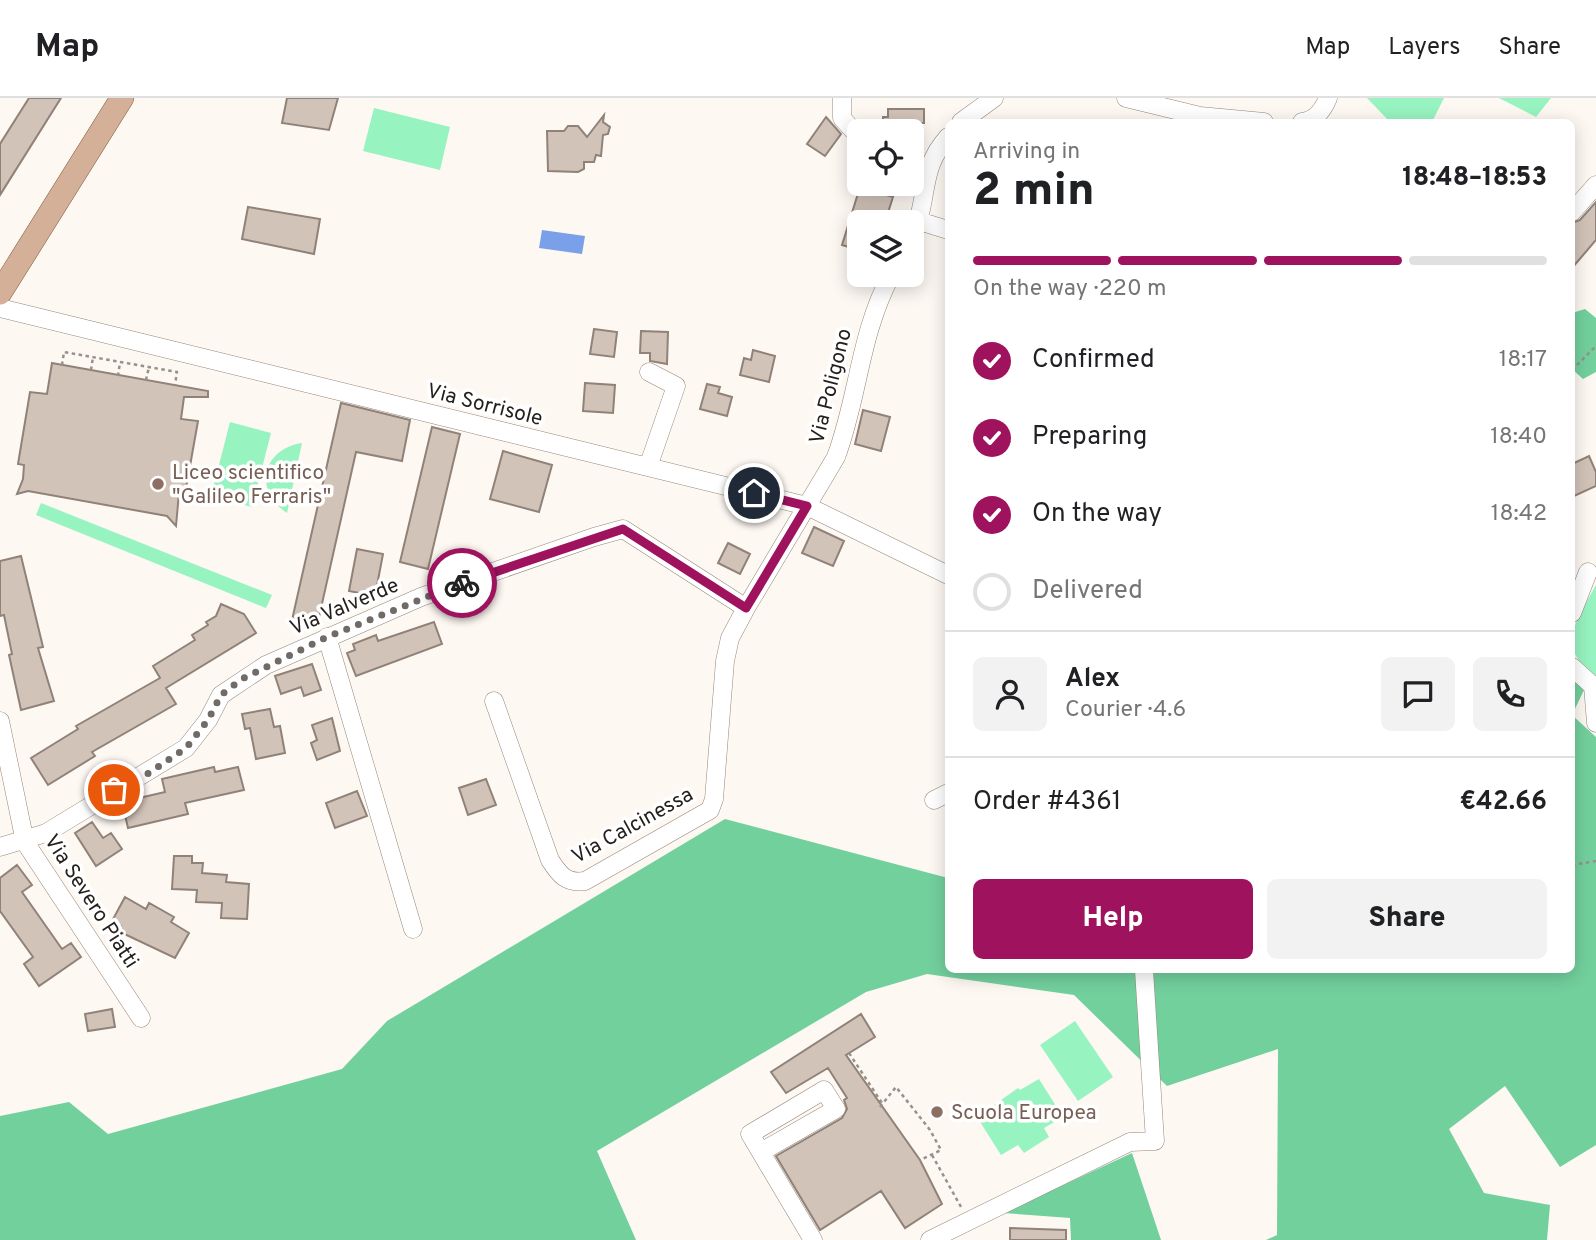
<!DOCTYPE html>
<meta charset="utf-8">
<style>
body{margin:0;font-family:Overpass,sans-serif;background:#f2f2f2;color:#202124;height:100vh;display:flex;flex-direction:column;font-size:26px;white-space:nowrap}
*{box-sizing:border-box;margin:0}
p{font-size:23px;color:#757577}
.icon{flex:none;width:38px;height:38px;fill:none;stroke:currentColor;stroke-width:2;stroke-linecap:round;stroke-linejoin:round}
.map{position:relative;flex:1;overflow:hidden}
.sheet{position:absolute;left:945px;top:21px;width:630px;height:854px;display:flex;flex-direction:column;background:#fff;border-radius:10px;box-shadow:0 4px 18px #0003}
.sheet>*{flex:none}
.fabs{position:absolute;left:847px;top:21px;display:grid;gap:14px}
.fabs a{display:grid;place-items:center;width:77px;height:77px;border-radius:10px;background:#fff;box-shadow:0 4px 18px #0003;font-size:35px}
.pin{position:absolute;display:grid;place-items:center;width:60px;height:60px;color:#fff;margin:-30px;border:4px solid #fff;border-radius:50%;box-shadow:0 2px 7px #0007}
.courier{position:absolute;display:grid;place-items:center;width:70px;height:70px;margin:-35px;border:5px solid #9e125e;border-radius:50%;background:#fff;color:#222;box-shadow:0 2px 9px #0007}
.overview em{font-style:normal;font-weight:800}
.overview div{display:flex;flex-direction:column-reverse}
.overview{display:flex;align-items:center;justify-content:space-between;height:119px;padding:0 28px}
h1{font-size:46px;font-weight:800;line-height:52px}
.bar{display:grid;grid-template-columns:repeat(4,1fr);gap:10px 7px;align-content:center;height:84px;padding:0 28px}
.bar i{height:9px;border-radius:5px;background:#e0e0e0}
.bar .active{background:#9e125e}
.bar p{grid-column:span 4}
.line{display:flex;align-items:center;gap:18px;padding:0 28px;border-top:2px solid #e0e0e0}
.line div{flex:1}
.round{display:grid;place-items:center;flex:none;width:74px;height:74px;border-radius:10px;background:#f2f2f2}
ol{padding:0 28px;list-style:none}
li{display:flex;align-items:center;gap:21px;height:77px}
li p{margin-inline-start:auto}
li .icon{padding:7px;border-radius:50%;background:#9e125e;color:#fff;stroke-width:4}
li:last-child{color:#757577}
li i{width:38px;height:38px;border:4px solid #e0e0e0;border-radius:50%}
.primary-button{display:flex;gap:14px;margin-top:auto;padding:14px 28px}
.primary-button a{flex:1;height:80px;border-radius:10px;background:#9e125e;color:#fff;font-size:28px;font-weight:800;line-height:80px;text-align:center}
.primary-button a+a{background:#f2f2f2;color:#202124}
header{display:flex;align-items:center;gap:42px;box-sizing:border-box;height:98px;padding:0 35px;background:#fff;border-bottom:2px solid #e0e0e0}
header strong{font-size:33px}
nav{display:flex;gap:38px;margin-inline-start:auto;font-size:24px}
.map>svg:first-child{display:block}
</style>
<header>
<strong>Map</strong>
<nav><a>Map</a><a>Layers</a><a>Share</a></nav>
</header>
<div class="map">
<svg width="1596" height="1142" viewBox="0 0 1596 1142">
<rect width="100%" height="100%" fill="#fef8f3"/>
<path fill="#97f3c0" d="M1367,0H1444L1432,24H1390Z
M1499,0H1551L1536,19Z
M374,10L450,29L440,72L363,53Z
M230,324L271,335L252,409L211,398Z
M302,345L287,415C253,393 262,351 302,345Z
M41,405L272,497L266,510L36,417Z
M1596,487V579C1554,549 1577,522 1596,487Z
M1075,923L1113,979L1078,1003L1040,947Z
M1039,981L1063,1019L1044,1030L1049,1039L1024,1055L1018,1047L1001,1057L977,1019L1018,990L1020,992Z"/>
<path fill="#72d09d" d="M1585,211L1596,220V274L1583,281L1572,271V215Z
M1572,581L1585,590L1572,617L1596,639V1047L1560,1069L1505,988L1449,1031L1484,1095L1550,1107L1547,1142H1266L1277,1137L1278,951L1167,988L1074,897L927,876L866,894L597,1053L636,1142H0V1018L69,1004L108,1036L342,971L387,923L725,721L948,780V872H1572Z
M1132,1055L1161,1142H1071L1070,1120L1003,1115Z"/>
<path fill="#7aa0ea" d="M542,132L585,138L582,156L539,150Z"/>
<path fill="#d2c3b8" stroke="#908278" stroke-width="2" d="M29,0H61L0,97V46Z
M287,0H338L329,32L282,25Z
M888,11H924V25H918V33H883V19H888Z
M604,17L603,24L610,29L608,36L603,37L601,58L596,57L594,64H584V71L578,74L548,73L547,33H564L568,28H578L587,39Z
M826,19L841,36L825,58L807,46Z
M860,89L893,99L885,124H859V152L842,147Z
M1596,104V142L1572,170V125L1580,122Z
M248,109L320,121L314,156L242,141Z
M594,231L617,234L614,259L590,256Z
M641,233L668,234L667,266L650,263V255H640Z
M753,252L775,258L769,284L740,277L744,260L751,262Z
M52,265L208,293V299H184L181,321L198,323L185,396L179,395L176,428L167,418L28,393L17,396L23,381L24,367L18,366L30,294L47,296Z
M585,285L615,287L613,315L583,313Z
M707,286L720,289L718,295L732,299L727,318L700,311Z
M341,305L410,322L402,363L356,354L317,528L292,522Z
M863,312L890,319L881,353L855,346Z
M432,329L460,336L428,471L400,464Z
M503,353L552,367L539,414L490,401Z
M1589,358L1596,374V388L1572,399V366Z
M814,429L844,443L833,468L802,455Z
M728,445L750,456L740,476L718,465Z
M357,451L383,456L375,498L349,493Z
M21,458L43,549L38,550L54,603L21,612L9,557L12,556L4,517L0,518V463Z
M221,506L244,516L256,535L166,590L176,606L92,654L95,658L48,687L31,660L78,631L76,628L160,580L153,568L195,542L192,537L208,527L206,524L216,518Z
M434,524L442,546L356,578L347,555L355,552L353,546L376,537L378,543Z
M312,566L321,592L304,598L301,589L281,596L275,578Z
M270,611L274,629L280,628L285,655L256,661L250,630L245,631L242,616Z
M332,620L340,653L317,662L311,645L317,642L312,627Z
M214,669L215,674L238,669L244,692L185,705L188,716L128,730L122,704L165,694L162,681Z
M486,681L496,707L468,717L459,690Z
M357,693L367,718L335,730L326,705Z
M92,724L103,740L111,735L122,751L96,768L75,735Z
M174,758H192V765H203L202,775L227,777L226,784L249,786L247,821L221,820L222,805L196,804L197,792L172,791Z
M17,767L32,787L22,794L62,851L71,845L81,859L39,888L24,866L33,859L0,813V780Z
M125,799L146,811L149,805L174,819L171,824L189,835L175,860L118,833L121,828L112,823Z
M112,911L115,929L88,933L85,916Z
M861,916L875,939L846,957L920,1062L942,1106L905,1130L881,1093L820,1132L776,1058L842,1020L847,1011L844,1002L847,1000L828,970L786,995L771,974Z
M1010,1130L1066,1132V1142H1010Z"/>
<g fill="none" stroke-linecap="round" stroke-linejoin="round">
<defs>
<path id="minor" d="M842,0V20L859,39
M1126,0L1200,18L1264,24
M961,24L994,0
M1302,24C1316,22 1323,12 1328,0
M1572,114L1596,87
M919,123L948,132
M912,137C930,101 918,72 948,39
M0,210L807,408L948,477
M648,369L676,288L649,274
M1572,515L1588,474
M327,539L413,831
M1572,569L1593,588L1596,625
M494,603L550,762C559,776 566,786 585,783L710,712L714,701L725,563L730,540L746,510
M0,623L25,744L141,920
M934,702L948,695
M0,749L46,735L186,650L208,622L221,597L266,567L421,499L594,439L623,431L746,510L836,359C859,297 859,238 891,177
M761,1054L836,1011L824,992L750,1036L813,1142
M930,1142L1130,1044L1155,1043L1144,872"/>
<path id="major" d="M0,195L122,0"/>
</defs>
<use href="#minor" stroke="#95867b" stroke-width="19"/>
<use href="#major" stroke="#825b3f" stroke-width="24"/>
<path stroke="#96918c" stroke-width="2.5" stroke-dasharray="3.5 3.5" stroke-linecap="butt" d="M62,267L64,254L177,274L175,287
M91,272L93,259
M1572,272L1596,248
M118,278L120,264
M146,282L149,269
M1572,767L1596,763
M849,955L882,1005
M880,1009L896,989L930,1032L941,1052L920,1062
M932,1057L961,1109"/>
<use href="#minor" stroke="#fff" stroke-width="18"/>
<use href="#major" stroke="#d3b097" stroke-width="23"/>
</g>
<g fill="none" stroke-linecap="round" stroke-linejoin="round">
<path stroke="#706b67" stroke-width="7" stroke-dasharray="0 12.6" d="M114,692L146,677L186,650L208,622L221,597L242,581L327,539L462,485"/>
<path stroke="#9e125e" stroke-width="9" d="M462,485L623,431L746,510L807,408L754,395"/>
</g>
<g fill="#8d6e63" stroke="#fff" stroke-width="2.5">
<circle cx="158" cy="386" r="7"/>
<circle cx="937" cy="1014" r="7"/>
</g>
<g text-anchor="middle" stroke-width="7" stroke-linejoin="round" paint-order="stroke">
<g font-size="21" fill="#241f1b" stroke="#fff">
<text transform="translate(830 288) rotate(-76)" y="7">Via Poligono</text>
<text transform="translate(485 306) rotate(14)" y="7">Via Sorrisole</text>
<text transform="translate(344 508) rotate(-23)" y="7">Via Valverde</text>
<text transform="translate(632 727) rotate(-29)" y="7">Via Calcinessa</text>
<text transform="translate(92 803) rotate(57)" y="7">Via Severo Piatti</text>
</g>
<g font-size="21" fill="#785e54" stroke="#fff" text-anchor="start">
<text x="172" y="381">Liceo scientifico<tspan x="172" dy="24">"Galileo Ferraris"</tspan></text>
<text x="951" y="1021">Scuola Europea</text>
</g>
</g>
</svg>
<div class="fabs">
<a><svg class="icon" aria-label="locate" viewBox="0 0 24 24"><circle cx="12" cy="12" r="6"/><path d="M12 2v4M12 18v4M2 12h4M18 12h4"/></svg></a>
<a><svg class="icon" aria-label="layers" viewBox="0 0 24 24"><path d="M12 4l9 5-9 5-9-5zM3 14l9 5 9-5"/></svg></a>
</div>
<div class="pin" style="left:114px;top:692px;background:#ea580c"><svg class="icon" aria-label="bag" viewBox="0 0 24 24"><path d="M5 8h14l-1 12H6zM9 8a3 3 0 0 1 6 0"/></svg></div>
<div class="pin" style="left:754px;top:395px;background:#1f2937"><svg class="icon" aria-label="home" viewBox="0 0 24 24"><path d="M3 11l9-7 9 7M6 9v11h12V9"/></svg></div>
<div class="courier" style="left:462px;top:485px"><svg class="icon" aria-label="bike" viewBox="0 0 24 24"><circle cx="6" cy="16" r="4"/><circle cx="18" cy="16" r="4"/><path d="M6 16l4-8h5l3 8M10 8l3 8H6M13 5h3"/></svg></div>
<section class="sheet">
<div class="overview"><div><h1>2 min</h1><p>Arriving in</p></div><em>18:48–18:53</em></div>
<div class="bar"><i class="active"></i><i class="active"></i><i class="active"></i><i></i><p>On the way · 220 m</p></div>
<ol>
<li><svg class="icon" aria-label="check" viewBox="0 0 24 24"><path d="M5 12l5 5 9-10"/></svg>Confirmed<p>18:17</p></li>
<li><svg class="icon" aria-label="check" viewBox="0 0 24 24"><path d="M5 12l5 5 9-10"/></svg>Preparing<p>18:40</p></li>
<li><svg class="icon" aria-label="check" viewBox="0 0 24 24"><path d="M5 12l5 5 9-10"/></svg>On the way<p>18:42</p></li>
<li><i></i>Delivered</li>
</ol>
<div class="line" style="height:126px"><a class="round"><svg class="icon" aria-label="person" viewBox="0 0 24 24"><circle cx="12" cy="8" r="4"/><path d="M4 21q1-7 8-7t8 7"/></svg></a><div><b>Alex</b><p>Courier · 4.6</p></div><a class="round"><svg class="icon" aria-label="chat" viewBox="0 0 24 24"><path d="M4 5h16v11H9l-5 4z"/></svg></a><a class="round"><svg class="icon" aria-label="phone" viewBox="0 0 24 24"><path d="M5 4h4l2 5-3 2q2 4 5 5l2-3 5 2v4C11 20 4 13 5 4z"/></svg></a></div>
<div class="line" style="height:91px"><div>Order #4361</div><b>€42.66</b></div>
<div class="primary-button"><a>Help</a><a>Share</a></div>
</section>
</div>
